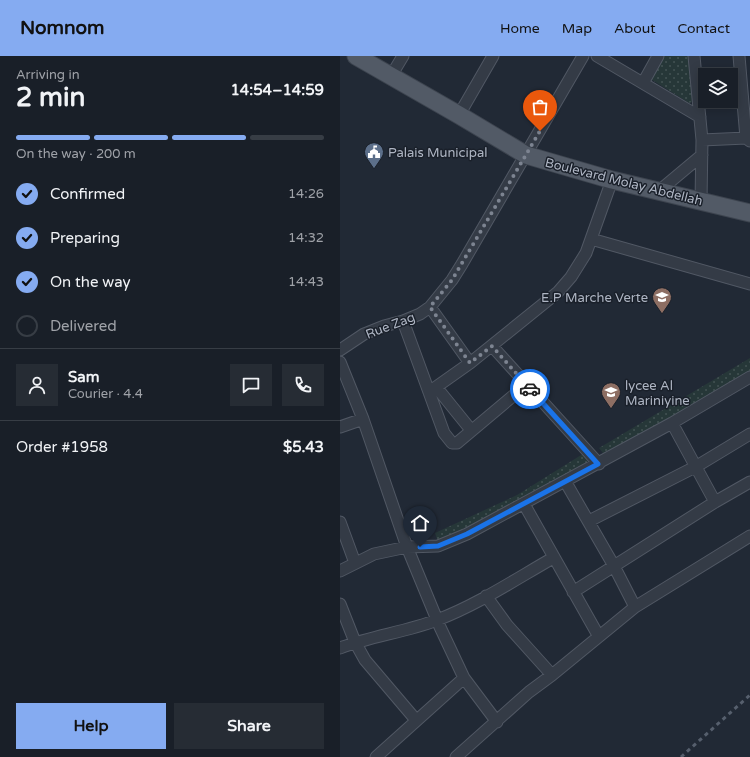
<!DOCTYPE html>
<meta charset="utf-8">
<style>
body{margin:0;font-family:"Varela Round",sans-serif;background:#262c34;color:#f1f3f6;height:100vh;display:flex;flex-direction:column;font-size:15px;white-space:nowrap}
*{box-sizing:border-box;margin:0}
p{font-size:13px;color:#9fa2a8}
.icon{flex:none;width:22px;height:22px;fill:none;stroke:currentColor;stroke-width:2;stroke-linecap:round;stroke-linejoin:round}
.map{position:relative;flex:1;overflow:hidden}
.side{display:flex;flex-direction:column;background:#191f28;width:340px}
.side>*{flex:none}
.buttons{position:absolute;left:358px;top:12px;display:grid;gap:8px}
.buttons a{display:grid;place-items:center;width:40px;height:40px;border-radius:0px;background:#191f28;box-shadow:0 2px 10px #0003,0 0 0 1px #373d45;font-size:20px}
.pin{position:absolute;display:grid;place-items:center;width:34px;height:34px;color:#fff;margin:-41px -17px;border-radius:50% 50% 50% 0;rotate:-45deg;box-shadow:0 0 4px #0007}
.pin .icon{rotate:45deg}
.courier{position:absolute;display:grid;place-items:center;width:40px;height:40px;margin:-20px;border:3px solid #1a73e8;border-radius:50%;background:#fff;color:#222;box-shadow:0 1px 5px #0007}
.overview em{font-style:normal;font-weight:700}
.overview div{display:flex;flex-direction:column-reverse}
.overview{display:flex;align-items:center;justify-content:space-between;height:68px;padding:0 16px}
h1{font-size:26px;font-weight:700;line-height:30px}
.bar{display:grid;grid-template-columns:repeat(4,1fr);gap:6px 4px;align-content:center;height:48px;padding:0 16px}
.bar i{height:5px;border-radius:3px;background:#373d45}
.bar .on{background:#85abf1}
.bar p{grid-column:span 4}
.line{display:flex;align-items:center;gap:10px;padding:0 16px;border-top:1px solid #373d45}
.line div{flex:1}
.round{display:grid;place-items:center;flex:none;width:42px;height:42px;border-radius:0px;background:#262c34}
ol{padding:0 16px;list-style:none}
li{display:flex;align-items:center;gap:12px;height:44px}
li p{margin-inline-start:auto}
li .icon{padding:4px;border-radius:50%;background:#85abf1;color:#111;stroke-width:4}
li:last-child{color:#9fa2a8}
li i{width:22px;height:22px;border:2px solid #373d45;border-radius:50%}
.button{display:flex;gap:8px;margin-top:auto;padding:8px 16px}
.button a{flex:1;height:46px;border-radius:0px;background:#85abf1;color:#111;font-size:16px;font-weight:700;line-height:46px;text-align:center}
.button a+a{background:#262c34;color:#f1f3f6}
header{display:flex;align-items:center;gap:24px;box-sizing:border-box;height:56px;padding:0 20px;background:#85abf1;color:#111}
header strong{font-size:19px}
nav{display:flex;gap:22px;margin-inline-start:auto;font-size:14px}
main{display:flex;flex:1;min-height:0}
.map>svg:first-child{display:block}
</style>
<header>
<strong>Nomnom</strong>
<nav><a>Home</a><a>Map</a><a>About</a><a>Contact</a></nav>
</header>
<main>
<section class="side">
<div class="overview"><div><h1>2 min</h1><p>Arriving in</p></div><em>14:54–14:59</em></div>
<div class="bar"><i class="on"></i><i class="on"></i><i class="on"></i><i></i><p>On the way · 200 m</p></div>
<ol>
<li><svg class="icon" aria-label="check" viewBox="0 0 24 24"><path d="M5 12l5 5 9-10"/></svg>Confirmed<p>14:26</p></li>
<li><svg class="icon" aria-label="check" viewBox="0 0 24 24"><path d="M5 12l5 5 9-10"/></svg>Preparing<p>14:32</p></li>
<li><svg class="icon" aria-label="check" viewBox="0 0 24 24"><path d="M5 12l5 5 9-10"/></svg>On the way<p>14:43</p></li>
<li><i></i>Delivered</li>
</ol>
<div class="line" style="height:72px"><a class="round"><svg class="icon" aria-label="person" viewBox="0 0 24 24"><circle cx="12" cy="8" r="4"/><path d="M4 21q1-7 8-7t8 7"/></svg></a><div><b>Sam</b><p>Courier · 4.4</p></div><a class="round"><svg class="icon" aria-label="chat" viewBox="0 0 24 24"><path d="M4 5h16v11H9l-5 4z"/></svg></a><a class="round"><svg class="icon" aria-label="phone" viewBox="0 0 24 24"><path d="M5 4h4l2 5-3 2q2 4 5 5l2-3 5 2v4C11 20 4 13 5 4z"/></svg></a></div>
<div class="line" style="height:52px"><div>Order #1958</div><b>$5.43</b></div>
<div class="button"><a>Help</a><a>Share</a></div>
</section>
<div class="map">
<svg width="410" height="701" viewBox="0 0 410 701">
<defs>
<pattern id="grass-dots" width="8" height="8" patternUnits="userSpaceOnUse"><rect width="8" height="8" fill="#263738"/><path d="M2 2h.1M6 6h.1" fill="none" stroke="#435253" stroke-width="1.8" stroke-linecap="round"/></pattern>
</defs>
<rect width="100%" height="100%" fill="#212935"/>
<path fill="url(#grass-dots)" d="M321,0H350L352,46L349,47L309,22Z
M410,302V319L267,402L259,392Z
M246,396L251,405L188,444L99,489L95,477L177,439Z"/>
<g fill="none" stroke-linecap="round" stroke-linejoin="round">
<defs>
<path id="street" d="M257,0L360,61
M354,0L362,84L361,145
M399,0L406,82
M51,20L63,0
M303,27L318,0
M119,59L153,0
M362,84L406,82L410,85
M319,135L362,99
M251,183L410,228
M90,251L130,307
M63,265L104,377L112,387H117L186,329
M152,290L259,408
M0,294L24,278L44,270L63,265L80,258L90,251L112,224L122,208L243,0
M0,306L23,363L67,491L100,571L124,622L157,666
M97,332L131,374
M89,336L130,307L218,236L231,221L246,197L272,124
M332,367L375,446
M0,371L23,363
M225,425L274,510L295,551
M184,448L258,579
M249,465L357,410L410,378
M0,466L15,507
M0,515L34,498L67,491L98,490L127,478L332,367L410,321
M233,536L375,446L410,426
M146,540L167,569L212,619
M0,548L15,586L25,604L76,664
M0,592C31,580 66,576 97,564C137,549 176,523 213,502
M36,701L124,622
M116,701L189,636L212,619L295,551L410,480"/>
<path id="primary" d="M16,0L119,59L186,99L272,124L410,157"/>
</defs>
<use href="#street" stroke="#515864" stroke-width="13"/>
<use href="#primary" stroke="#3d444f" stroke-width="19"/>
<use href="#street" stroke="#343b46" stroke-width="11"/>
<use href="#primary" stroke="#525a66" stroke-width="17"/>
<path stroke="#565f6d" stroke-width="3" stroke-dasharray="4 4" stroke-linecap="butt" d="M341,701L410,639"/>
</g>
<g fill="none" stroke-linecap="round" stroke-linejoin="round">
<path stroke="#7d8491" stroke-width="4" stroke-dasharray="0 7.2" d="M190,333L152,290L130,307L90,251L112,224L200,75"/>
<path stroke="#1a73e8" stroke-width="5" d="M80,491L98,490L127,478L258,408L190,333"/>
</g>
<defs>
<symbol id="civic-pin" viewBox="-11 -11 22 30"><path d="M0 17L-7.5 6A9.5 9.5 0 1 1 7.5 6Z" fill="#5c6f8a" stroke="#1a202a"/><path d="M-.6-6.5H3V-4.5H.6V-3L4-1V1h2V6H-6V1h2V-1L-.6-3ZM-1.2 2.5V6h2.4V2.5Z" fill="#fff"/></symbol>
<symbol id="school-pin" viewBox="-11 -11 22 30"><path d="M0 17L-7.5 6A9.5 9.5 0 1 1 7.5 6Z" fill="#8d6e63" stroke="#1a202a"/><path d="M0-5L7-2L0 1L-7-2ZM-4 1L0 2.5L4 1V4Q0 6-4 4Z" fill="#fff"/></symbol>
</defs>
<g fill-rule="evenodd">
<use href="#civic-pin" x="23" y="85" width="22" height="30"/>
<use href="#school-pin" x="311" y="230" width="22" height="30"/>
<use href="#school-pin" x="260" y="325" width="22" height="30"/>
</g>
<g text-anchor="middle" stroke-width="3" stroke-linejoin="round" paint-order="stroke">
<g font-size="13" fill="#aeb5c3" stroke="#1a202a" text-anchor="start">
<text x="48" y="101">Palais Municipal</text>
<text x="308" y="246" text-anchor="end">E.P Marche Verte</text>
<text x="285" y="334">lycee Al<tspan x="285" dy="15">Mariniyine</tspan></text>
</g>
<g font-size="13" fill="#aeb5c3" stroke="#1a202a">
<text transform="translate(284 125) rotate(14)" y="5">Boulevard Molay Abdellah</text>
<text transform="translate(50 269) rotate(-21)" y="5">Rue Zag</text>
</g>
</g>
</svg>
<div class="buttons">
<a><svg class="icon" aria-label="layers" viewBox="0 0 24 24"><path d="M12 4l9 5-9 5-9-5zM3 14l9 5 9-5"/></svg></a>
</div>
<div class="pin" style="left:200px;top:75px;background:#ea580c"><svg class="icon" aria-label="bag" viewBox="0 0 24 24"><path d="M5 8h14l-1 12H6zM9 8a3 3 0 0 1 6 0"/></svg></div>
<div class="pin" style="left:80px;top:491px;background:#1f2937"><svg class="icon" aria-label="home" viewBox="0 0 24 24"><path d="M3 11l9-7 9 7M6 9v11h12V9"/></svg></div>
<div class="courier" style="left:190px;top:333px"><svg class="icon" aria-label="car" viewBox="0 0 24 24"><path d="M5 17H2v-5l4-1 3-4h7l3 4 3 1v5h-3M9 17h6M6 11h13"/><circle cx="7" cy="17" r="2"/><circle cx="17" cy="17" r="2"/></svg></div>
</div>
</main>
